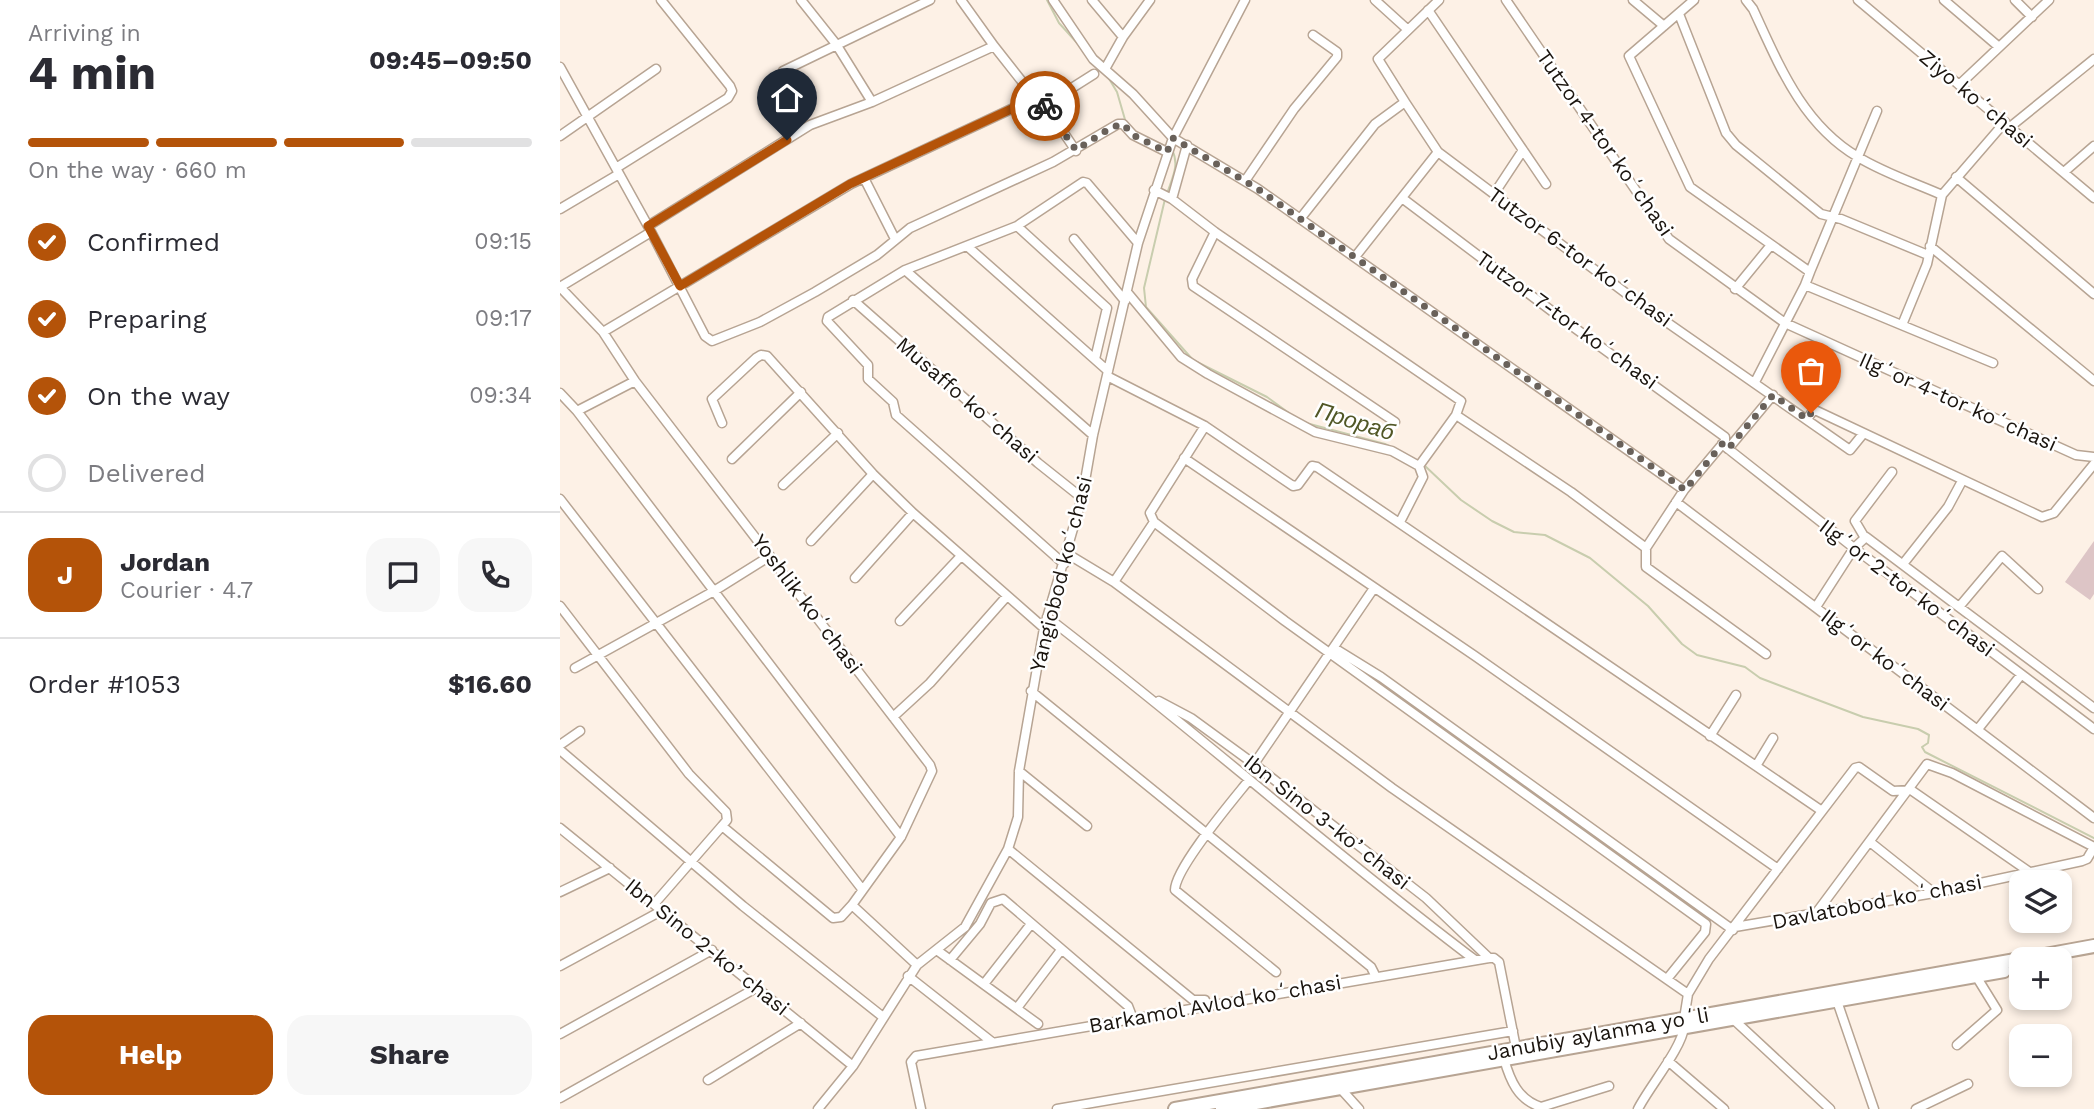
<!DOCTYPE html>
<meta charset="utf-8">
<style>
body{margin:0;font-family:"Work Sans",sans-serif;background:#f7f7f7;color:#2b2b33;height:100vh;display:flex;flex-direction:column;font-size:26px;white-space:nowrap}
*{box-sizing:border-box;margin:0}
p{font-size:23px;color:#7c7c81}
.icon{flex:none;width:38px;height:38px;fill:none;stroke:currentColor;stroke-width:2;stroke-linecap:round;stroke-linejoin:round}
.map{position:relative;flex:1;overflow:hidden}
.panel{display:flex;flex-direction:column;background:#fff;width:560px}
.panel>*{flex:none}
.fabs{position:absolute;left:1449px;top:870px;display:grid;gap:14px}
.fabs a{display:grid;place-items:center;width:63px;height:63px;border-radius:14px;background:#fff;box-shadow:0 4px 10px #0003;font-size:35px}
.pin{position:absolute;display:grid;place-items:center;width:60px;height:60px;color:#fff;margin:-72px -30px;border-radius:50% 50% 50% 0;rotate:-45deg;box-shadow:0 0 7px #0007}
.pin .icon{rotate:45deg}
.courier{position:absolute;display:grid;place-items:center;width:70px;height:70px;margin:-35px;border:5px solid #b45309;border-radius:50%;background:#fff;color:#222;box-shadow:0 2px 9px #0007}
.head em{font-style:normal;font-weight:700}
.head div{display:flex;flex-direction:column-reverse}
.head{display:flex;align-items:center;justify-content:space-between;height:119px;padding:0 28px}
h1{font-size:46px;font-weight:700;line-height:52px}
.bar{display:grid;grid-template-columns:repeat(4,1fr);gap:10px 7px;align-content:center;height:84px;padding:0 28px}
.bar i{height:9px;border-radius:5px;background:#e1e1e2}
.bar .on{background:#b45309}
.bar p{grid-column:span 4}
.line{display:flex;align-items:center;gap:18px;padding:0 28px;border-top:2px solid #e1e1e2}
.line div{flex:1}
.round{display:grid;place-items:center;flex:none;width:74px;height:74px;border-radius:21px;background:#f7f7f7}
ol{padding:0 28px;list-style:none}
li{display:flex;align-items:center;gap:21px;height:77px}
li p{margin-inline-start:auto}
li .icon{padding:7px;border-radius:50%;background:#b45309;color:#fff;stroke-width:4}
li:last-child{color:#7c7c81}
li i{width:38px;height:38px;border:4px solid #e1e1e2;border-radius:50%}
.primary-button{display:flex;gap:14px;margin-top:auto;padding:14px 28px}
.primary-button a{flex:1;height:80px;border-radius:21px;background:#b45309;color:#fff;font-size:28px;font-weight:700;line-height:80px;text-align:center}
.primary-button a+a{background:#f7f7f7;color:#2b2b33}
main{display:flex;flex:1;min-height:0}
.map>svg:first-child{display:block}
</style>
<main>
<section class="panel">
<div class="head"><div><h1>4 min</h1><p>Arriving in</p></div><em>09:45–09:50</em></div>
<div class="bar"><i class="on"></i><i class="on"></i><i class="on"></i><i></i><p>On the way · 660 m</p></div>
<ol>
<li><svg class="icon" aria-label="check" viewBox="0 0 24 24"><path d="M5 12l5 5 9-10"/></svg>Confirmed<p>09:15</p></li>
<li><svg class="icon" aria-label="check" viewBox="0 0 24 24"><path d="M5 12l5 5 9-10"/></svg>Preparing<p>09:17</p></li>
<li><svg class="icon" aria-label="check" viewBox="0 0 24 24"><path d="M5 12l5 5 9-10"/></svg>On the way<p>09:34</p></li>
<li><i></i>Delivered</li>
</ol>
<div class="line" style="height:126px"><b class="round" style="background:#b45309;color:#fff">J</b><div><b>Jordan</b><p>Courier · 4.7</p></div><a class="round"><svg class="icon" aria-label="chat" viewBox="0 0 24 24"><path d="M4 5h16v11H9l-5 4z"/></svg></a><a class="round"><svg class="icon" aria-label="phone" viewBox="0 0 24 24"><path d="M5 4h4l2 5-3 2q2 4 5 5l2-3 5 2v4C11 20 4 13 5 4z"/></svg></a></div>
<div class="line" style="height:91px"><div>Order #1053</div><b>$16.60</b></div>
<div class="primary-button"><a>Help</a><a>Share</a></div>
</section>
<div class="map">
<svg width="1534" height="1109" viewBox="0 0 1534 1109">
<rect width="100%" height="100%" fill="#fdf1e6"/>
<path fill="#ddc5c6" d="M1534,541V594L1530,600L1505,582Z"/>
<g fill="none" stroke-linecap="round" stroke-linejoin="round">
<path stroke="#c8cdae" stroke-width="2" d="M487,0L499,23L518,44
M530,61L548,77L557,92L566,123
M590,139L607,147
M607,194C612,178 620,165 612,150
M605,199L584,288L586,307L633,360L707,397L729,413
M746,423L825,444L847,455
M864,465L901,500L932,521L954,532L985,535L1030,558L1088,606L1122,644L1137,655L1185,667L1200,678L1303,717L1358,729L1369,735L1368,743L1362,747L1365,752L1534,838"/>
<defs>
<path id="minor" d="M241,0L276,44L312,102
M493,0L533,59L573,94L613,138L698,189L1124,490
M532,0L563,37
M815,0L847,29
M946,0L1109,239L1225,323L1516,455L1534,457
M1073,0L1104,26
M1134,0L1069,56L1130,187L1250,272L1245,285L1433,363
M1186,0L1193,9C1219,65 1242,124 1298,157C1324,173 1355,183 1382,195
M1298,0L1534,198
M1384,0L1439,47
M1455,0L1472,17
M868,10L986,184
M1119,14L1166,133L1176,145L1261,214L1281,219L1368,255
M434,46L475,98L485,105L534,74
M0,67L88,226L145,336L152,341L200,322L255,292L317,255L350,228L493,162L558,124H563L573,135L607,152
M545,69L563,37L590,0
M223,71L370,0
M1399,85L1489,0
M845,102L878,152L1075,300L1290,450L1303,434
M485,105L516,151
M1450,127L1534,59
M0,136L96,69
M56,168L168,98L172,91L170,86L101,0
M1504,172L1534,146
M1396,177L1534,294
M304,178L335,239
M685,181L734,109L777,57V52L753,35
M594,190L612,199L655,232L901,401L896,415L859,466
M934,194L963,150
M842,198L1001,318L1165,437V441L1124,490L1086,548
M612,199L627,145
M0,209L59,174
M740,219L815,124L845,102L818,59L879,0
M88,226L250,125L312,102L434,46L401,0
M457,226L547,308L535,359
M655,232L632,279L633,286L835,422
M514,239L565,301
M407,246L548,371
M1370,246L1534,381
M795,257L878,152
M345,270L533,435
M1250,272L1317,111
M0,287L43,332L75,381L370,765L372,771L341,837L292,905L357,965
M0,287L91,232
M1175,289L1211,245
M567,292L621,357L648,374L755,432L832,451L859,466L863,477L840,522
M293,300L478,463L522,498
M1342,325L1367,264L1382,195L1445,122
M43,332L291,184L475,98
M547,376L645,426L733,486L738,485L752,466L757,467L1262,811
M1195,382L1245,285
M0,393L17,411L341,837
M17,411L75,381
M896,415L1011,492L1086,548V567L1206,654
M1247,419L1253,411H1257L1482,517L1494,513L1534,464
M162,423L152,399L196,358L201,355L207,356L313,474L353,513L484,628
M645,426L590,513L594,522L554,582L832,788L1128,994
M1162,444L1294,548L1534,729
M1168,449L1213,395
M624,458L915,656L1218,869
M172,459L241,392
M223,485L278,433
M0,499L302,889
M1116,502L1534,818
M594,522L725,621L1146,924L1145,932L1107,979
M1305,538L1295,521L1332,472
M251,541L313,474
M506,553L554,582
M504,564L336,415L333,402L308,379V365L267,321L268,317L345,270L457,226L523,182L527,183L578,243
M1343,564L1388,507L1402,481
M295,578L353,513
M0,606L129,774L166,812L167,820L162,826L273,918L281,917L292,905
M1256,607L1294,548L1306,537L1399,607L1442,556L1478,589
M1399,607L1534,708
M487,617C632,728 769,850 915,960
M340,621L401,556
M774,648L821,677L1173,930
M15,668L154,591L210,556
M471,691L811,967L816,977
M599,701L631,718L694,764L866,898L929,958
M333,717L370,683L447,596
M1418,729L1461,675
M1150,736L1176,695
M0,745L20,731
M0,750L183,906L323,1017
M694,764L814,588
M1196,766L1213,738
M459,771L527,826
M689,780C673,800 615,868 615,890L716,972
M0,828L293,1066
M1310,842L1374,893
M448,849L633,1000H645L647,1006
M0,892L50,868
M95,903L162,826
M1254,916L1367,764L1392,773L1534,847
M1175,927L1374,893L1522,861L1527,859L1534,847
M378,951L478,1024
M390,960L420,924L431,903L443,899L568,1006L573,1019
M0,966L103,910
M348,976L432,1042
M424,984L471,924
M1277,1001L1314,1109
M457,1008L501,950
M1124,1019L1128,994L1149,959L1295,768L1299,767L1333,791L1351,790L1471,873
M1173,1019L1270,1109
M0,1034L152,950
M1397,1045L1437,1010L1416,976
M944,1059C950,1080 958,1100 981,1107L1049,1086
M1108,1061L1164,1109
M148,1080L241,1023
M780,1088L799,1109
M0,1098L196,988
M258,1109L293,1066L357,965L405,927L448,849L458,817L459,771L484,628L522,498L533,435L578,243L613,138L685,0
M361,1109L351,1062L356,1056L929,958H934L939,962L956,1048
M497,1109L953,1031
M1078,1109C1089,1087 1122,1048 1124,1027
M1356,1109L1408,1084"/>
<path id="highway" d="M1463,959L1534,946
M615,1109L1461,959
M662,1109L1444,971"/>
</defs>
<use href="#minor" stroke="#b7a493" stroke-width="11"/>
<use href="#highway" stroke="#b7a493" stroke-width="16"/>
<use href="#minor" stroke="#fff" stroke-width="8"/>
<use href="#highway" stroke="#fff" stroke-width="12"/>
</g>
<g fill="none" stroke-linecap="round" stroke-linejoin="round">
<path stroke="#69615a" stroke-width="7" stroke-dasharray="0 12.6" d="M485,106L516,150L552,127L563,124L573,135L607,152L613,138L698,189L1125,490L1162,444L1168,449L1213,395L1247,419L1251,413"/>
<path stroke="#b45309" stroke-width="9" d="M227,140L88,226L120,286L290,184L475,98L485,106"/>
</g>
<g text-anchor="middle" stroke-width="5" stroke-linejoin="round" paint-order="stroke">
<g font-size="21" fill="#1a140e" stroke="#fff">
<text transform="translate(1416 99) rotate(40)" y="7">Ziyo koʻchasi</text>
<text transform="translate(1045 143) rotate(55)" y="7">Tutzor 4-tor koʻchasi</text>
<text transform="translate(1020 257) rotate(36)" y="7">Tutzor 6-tor koʻchasi</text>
<text transform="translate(1007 320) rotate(36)" y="7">Tutzor 7-tor koʻchasi</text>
<text transform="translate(407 400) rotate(41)" y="7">Musaffo koʻchasi</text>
<text transform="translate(1398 402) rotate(24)" y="7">Ilgʻor 4-tor koʻchasi</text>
<text transform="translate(501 574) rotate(-76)" y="7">Yangiobod koʻchasi</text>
<text transform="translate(1347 588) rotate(37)" y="7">Ilgʻor 2-tor koʻchasi</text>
<text transform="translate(247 604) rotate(53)" y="7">Yoshlik koʻchasi</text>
<text transform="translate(1325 660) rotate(37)" y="7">Ilgʻor koʻchasi</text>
<text transform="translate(767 822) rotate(38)" y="7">Ibn Sino 3-koʼchasi</text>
<text transform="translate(1317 902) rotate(-11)" y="7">Davlatobod koʻchasi</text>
<text transform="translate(147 947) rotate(39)" y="7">Ibn Sino 2-koʼchasi</text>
<text transform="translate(655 1004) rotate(-10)" y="7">Barkamol Avlod koʻchasi</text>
<text transform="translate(1038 1034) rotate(-10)" y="7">Janubiy aylanma yoʻli</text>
</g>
<g font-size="23" font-style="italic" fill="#515726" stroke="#fff">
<text transform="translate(795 421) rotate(17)" y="8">Прораб</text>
</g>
</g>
</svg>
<div class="fabs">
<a><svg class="icon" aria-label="layers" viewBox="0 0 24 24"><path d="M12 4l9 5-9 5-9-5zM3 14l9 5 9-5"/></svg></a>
<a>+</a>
<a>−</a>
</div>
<div class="pin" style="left:1251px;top:413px;background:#ea580c"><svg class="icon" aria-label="bag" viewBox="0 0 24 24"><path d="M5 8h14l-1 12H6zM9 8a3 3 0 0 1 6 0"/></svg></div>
<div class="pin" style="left:227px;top:140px;background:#1f2937"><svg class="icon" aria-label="home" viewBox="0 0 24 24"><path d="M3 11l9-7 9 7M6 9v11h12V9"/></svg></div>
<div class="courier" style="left:485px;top:106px"><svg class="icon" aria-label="bike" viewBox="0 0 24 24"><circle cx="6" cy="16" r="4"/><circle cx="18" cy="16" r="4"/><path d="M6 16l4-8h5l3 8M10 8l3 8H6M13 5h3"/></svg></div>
</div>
</main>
